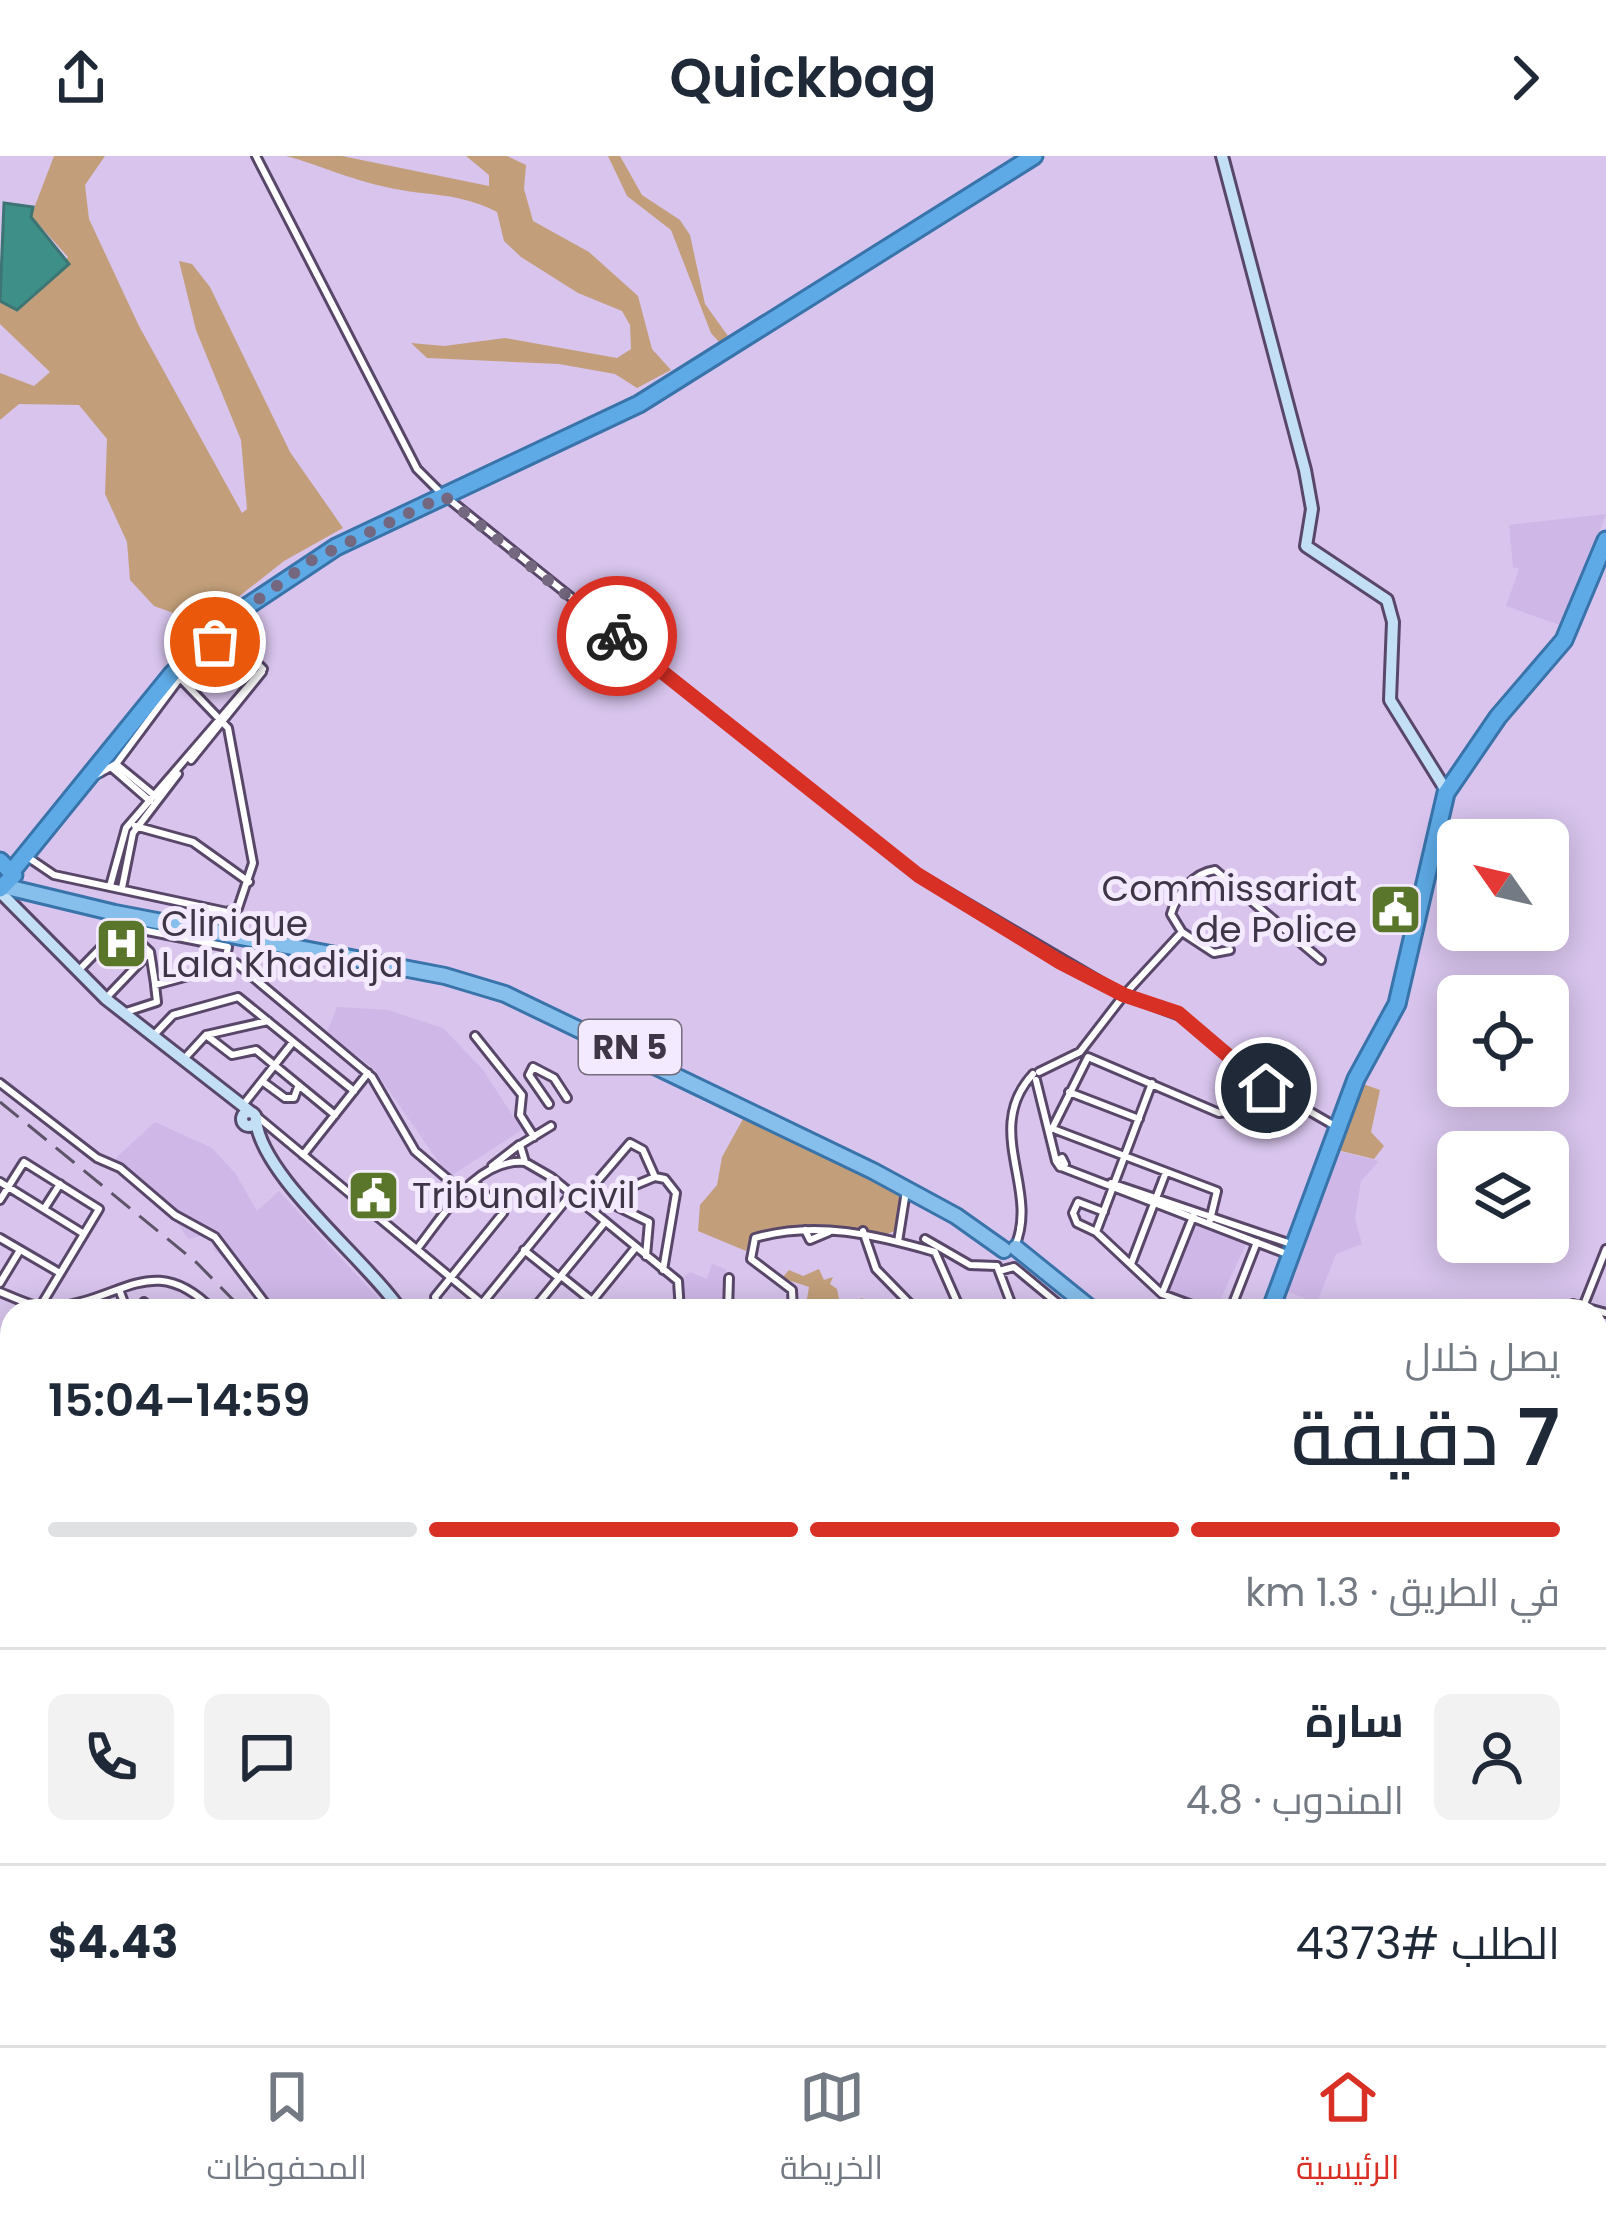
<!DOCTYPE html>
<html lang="ar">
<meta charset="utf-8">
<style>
body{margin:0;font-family:Poppins,Cairo,sans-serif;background:#f2f2f3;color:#1f2937;direction:rtl;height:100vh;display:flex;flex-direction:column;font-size:45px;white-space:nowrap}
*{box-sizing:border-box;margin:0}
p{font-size:39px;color:#747a83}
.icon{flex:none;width:66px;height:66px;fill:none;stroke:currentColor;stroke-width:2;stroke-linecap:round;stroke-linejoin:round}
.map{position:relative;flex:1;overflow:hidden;direction:ltr}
.sheet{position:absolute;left:0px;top:1143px;width:1608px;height:747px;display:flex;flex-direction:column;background:#fff;border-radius:36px 36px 0 0;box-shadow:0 6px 30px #0003;direction:rtl}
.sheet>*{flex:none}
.needle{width:78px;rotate:304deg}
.controls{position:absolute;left:1437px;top:663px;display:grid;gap:24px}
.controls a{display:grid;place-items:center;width:132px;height:132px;border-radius:18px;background:#fff;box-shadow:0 6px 30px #0003;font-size:60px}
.pin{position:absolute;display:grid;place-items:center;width:102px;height:102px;color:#fff;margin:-51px;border:6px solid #fff;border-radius:50%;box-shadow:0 3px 12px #0007}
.courier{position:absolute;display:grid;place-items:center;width:120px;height:120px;margin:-60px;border:9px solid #d93025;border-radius:50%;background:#fff;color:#222;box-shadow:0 3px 15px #0007}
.headline em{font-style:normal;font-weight:600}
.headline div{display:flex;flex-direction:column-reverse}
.headline{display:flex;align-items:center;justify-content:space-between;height:204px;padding:0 48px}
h1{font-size:78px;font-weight:600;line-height:90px}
.bar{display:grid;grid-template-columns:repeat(4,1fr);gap:18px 12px;align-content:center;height:144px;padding:0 48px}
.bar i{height:15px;border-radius:9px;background:#e0e1e3}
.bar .selected{background:#d93025}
.bar p{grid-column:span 4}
.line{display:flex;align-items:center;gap:30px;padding:0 48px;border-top:3px solid #e0e1e3}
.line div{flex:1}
.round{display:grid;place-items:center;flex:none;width:126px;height:126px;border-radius:18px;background:#f2f2f3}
header{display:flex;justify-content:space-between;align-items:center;height:156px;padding:0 48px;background:#fff;font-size:54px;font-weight:600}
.dock{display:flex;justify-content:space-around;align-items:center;height:168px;border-top:3px solid #e0e1e3;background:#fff;font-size:33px;color:#747a83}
.dock a{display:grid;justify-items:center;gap:6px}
.dock .selected{color:#d93025}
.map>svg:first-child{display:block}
</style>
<header><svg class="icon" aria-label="forward" viewBox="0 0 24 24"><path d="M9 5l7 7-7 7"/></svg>Quickbag<svg class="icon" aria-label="share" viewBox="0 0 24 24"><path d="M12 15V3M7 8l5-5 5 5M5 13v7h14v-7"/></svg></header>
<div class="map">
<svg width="1606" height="1889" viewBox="0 0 1606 1889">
<rect width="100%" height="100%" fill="#d8c4ed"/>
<path fill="#cfb8e8" d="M1606,358L1565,471L1506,450L1519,413L1513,411L1509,369Z
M337,851L388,854L443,872L483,914L522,974L449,1021L374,913L327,876Z
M155,966L212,992L235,1017L257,1055L279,1035L390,1155H267L246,1120L214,1094L213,1084L203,1079L188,1083L175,1063L117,1011L116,1002Z
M1337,995L1379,1005L1361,1025L1355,1063L1362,1088L1336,1098L1317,1147L1284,1134Z
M1196,1068L1246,1088L1216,1153L1169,1135Z
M712,1108L726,1113L723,1155H685L682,1123L690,1116L707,1123Z
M0,1229L12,1230V1589L0,1581Z
M923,1878H1008L1015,1889H921Z
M1025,1878H1112L1120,1889H1029Z"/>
<path fill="#c29f7a" d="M54,0H105L85,29L89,63L139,170L242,357L247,353L241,284L196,174L179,105L192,108L210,131L290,296L343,372L284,405L204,468L154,450L130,424L127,386L105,338L107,283L79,249L19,248L0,264V217L34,230L50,216L0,168V145L17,154L68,101L31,60Z
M286,0H342L489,30V19L466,0H507L526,9L524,33L533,65L589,96L638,140L652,193L671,214L637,232L615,218L559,208L427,202L411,187L444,190L505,182L617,202L631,193L630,169L622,155L578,137L521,101L504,85L497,56C456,35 428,41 386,31C351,24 317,8 286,0Z
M608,0H620L642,39L680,64L690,79L705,148L728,180L719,186L711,177L671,74L627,40Z
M1363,928L1380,934L1371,976L1384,990L1374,1003L1337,994Z
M743,963L901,1038L899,1073L885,1079L801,1072L752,1079L746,1095L698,1075L700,1049L717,1029L722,1001Z
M819,1113L824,1124L833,1121L830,1128L837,1133L840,1148L863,1142L862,1155H805L809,1131L782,1122L789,1114L803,1120Z
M1596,1550L1606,1552V1658L1596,1667Z
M1606,1662V1761L1596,1764V1670Z"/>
<path fill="#3d8f87" stroke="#3d7474" stroke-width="3" d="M4,47L33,51L31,61L69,108L17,154L0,145Z"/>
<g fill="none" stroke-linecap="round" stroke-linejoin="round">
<defs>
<path id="minor" d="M256,0L417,313L438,334
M445,340L908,712L1124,839L1182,776L1214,797L1230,794
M224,473L263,513
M191,604L262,516
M116,608L155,640
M112,612L150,645
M96,619L116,608L180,522
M135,670L193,686L249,726
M26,700L54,719L227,756L238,752L253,707L228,572L180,522
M110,730L126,672L263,513
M122,732L133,677L178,618
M127,771L228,791L224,810
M1182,776L1171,758C1177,738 1193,717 1215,714L1321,804
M150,796L155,828
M80,813L122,770L150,796L107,841
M123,857L157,846L155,829L236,807L372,921L415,995L463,1036
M206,879L232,899L256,894L335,959
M153,880L173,859L238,841L354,935
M475,880L522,939L520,959L534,981
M183,904L206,879L268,865
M1039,916L1080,896L1124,839L1185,862L1250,921L1335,970
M1036,924L1056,1005
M262,925L285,942H294L298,931
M0,927L97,1002L120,1012L175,1059L215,1081L271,1155
M1152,927L1096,1076L1162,1138L1208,1155
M1069,936L1139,963
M549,948L529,919L533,911L554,922L567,942
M243,949L293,886
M259,962L491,1155
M1052,973L1088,901L1219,957L1227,956L1250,921
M1056,974L1217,1035L1210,1064
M303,999L368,917
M1062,1002L1065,1008L1060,1011L1056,1005Z
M525,1006L520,989L551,970
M492,1010L519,989
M1061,1011L1287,1098
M0,1026L84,1078
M1111,1027L1291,1088
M601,1042L594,1029L630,987L643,994L655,1021
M0,1044L24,1006L99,1053L40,1151
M44,1053L60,1028
M805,1074L810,1084L829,1076
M863,1075L876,1113L917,1155
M1096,1076L1077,1067L1073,1057L1078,1046L1104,1056
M0,1082L60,1117
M925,1083L970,1109L997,1110L1014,1155
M898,1086L906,1035
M1015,1090C1040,1033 982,973 1033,918
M417,1093C444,1059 476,1002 525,1006L551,1021L678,1125L680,1155
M524,1094L559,1122
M646,1100L649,1066L602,1043L655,1021L665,1023L676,1037L663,1114
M1131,1108L1166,1016
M999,1115L1014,1111L1067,1155
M561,1120L591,1144
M0,1127L20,1094
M119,1133L127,1155
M0,1136C17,1143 36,1153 55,1151C123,1144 154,1093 214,1155
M1162,1138L1194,1058
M144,1146L147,1155
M1583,1151L1606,1093
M440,1155L435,1141L503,1057L474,1026
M476,1155L571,1038
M532,1155L605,1066
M584,1155L636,1091
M728,1155L729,1122
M793,1155L792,1134L751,1103L755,1082C816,1064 876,1079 935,1096L961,1155
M1230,1155L1257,1086
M1569,1155L1573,1148L1606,1157
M1596,1184L1606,1185
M0,1218L12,1219
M1596,1220L1606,1210
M0,1290L12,1294
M0,1338L12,1298
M0,1377L12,1419
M1596,1394H1606
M1596,1468L1606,1478
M1596,1521L1606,1526
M0,1648L12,1650
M0,1693L10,1690L12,1677
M0,1699L12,1701
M0,1705L12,1707
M0,1751L12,1747
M0,1772L12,1768
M0,1794L12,1789
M1596,1806L1606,1804
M0,1811L12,1807
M0,1835L12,1831
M0,1863L12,1859
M242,1878L251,1889
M271,1878L280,1889
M316,1878L325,1889
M358,1878L367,1889
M468,1878L478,1889
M641,1878L664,1889
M692,1878L697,1889
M1013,1878L1021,1889
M1399,1878L1400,1889
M1438,1878L1443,1889
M1456,1878L1461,1889
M1550,1878L1560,1884
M1,1889L32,1878
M85,1889L113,1878
M219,1889L233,1878
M380,1889L394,1878
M430,1889L432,1878
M490,1889L517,1878
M545,1889L549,1878
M669,1889L671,1878
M711,1889L716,1878
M728,1889L733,1878
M771,1889L776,1878
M820,1889L826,1878
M858,1889L861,1878
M1277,1889L1289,1878
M1484,1889L1490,1878"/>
<path id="tertiary" d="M1596,1237L1606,1226
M1596,1779L1606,1777"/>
<path id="secondary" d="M1222,0L1305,314L1312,353L1306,390L1387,444L1393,466L1390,544L1447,636
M0,736L106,843L252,957
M242 963a7 7 0 1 1 14 0a7 7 0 1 1-14 0Z
M256,964C261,1021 368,1105 401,1155
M451,1878L460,1883L468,1878"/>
<path id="primary" d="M7,731L115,757L445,820L505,838L873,1015L956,1060L1004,1094
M1016,1092L1094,1155
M1569,1878L1577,1889
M896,1889L900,1878"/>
<path id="trunk" d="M0,705L14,719L0,733
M13,714L172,518L246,451L336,391L639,248L1034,0
M1270,1155L1356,923L1397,848L1446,637L1498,561L1564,484L1606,384"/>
</defs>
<use href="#minor" stroke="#59476a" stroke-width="12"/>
<use href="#tertiary" stroke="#59476a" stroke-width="15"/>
<use href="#secondary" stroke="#59476a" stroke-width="16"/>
<use href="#primary" stroke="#3873aa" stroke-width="20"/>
<use href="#trunk" stroke="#3873aa" stroke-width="21"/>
<use href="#minor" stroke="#fff" stroke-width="6"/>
<use href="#tertiary" stroke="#fff" stroke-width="9"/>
<use href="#secondary" stroke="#c2dff6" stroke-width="10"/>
<use href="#primary" stroke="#86bfec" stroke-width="14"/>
<use href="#trunk" stroke="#5eaae6" stroke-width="15"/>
<path stroke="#5e5469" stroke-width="3" stroke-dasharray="24 12" stroke-linecap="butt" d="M0,946L197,1107L244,1155
M1444,1878L1449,1889"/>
</g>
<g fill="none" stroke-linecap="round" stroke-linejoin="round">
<path stroke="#746880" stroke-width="12" stroke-dasharray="0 21.6" d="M215,486L218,473L312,404L444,340L617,480"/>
<path stroke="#d93025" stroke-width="15" d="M617,480L918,719L1060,806L1124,839L1178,857L1266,932"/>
</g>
<defs>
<symbol id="civic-square" viewBox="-11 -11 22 22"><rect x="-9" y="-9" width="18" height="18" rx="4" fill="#5a762b" stroke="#f4eaff"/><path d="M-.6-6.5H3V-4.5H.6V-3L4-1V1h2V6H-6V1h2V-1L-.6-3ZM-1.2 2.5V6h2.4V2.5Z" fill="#fff"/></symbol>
<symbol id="hospital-square" viewBox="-11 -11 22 22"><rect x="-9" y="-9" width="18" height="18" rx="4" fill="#5a762b" stroke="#f4eaff"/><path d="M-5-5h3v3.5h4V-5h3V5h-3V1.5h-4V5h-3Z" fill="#fff"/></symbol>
</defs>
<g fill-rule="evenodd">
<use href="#civic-square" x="1366" y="724" width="59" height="59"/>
<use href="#hospital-square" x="92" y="758" width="59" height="59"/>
<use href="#civic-square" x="344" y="1010" width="59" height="59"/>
</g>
<g text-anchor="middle" stroke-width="10" stroke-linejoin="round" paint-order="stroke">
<rect fill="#f4eaff" stroke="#756c7e" stroke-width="3" x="579" y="864" width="102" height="54" rx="9"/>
<g font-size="33" font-weight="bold" fill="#3e3646">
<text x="630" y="903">RN 5</text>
</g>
<g font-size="36" fill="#3e3646" stroke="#f4eaff" text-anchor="start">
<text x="1357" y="745" text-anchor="end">Commissariat<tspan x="1357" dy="41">de Police</tspan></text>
<text x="161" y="780">Clinique<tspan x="161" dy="41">Lala Khadidja</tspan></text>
<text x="412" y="1052">Tribunal civil</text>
</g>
</g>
</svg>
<div class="controls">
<a><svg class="needle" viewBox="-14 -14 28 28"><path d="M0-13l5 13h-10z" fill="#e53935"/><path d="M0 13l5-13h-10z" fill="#747a83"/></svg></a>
<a><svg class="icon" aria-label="locate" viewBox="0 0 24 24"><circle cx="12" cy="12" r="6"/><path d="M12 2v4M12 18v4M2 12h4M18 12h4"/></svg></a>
<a><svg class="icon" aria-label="layers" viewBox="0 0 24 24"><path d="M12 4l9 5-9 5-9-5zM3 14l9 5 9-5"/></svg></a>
</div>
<div class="pin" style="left:215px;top:486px;background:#ea580c"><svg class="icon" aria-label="bag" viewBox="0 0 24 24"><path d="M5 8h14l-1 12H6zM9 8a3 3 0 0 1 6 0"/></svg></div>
<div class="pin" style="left:1266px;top:932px;background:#1f2937"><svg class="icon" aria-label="home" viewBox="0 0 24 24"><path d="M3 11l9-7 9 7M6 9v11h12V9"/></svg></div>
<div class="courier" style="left:617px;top:480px"><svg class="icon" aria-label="bike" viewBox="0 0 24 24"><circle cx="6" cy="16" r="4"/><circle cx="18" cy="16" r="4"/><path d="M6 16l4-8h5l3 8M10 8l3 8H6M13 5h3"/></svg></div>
<section class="sheet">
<div class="headline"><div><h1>7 دقيقة</h1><p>يصل خلال</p></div><em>14:59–15:04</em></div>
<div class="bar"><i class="selected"></i><i class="selected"></i><i class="selected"></i><i></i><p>في الطريق · 1.3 km</p></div>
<div class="line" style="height:216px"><a class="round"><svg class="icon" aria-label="person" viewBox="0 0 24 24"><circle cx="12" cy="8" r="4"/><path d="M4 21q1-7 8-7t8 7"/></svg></a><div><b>سارة</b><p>المندوب · 4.8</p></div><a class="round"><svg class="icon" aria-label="chat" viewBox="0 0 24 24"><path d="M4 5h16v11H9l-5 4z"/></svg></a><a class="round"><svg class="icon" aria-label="phone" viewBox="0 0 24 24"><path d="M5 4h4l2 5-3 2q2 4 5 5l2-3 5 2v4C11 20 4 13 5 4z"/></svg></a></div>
<div class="line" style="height:156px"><div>الطلب #4373</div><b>$4.43</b></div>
</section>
</div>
<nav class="dock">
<a class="selected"><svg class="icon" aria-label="home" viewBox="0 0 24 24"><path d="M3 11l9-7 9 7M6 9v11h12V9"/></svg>الرئيسية</a>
<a><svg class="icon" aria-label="map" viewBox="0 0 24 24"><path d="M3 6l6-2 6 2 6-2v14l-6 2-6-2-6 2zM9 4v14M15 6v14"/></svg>الخريطة</a>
<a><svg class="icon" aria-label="saved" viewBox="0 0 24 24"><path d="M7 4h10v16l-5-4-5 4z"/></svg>المحفوظات</a>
</nav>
